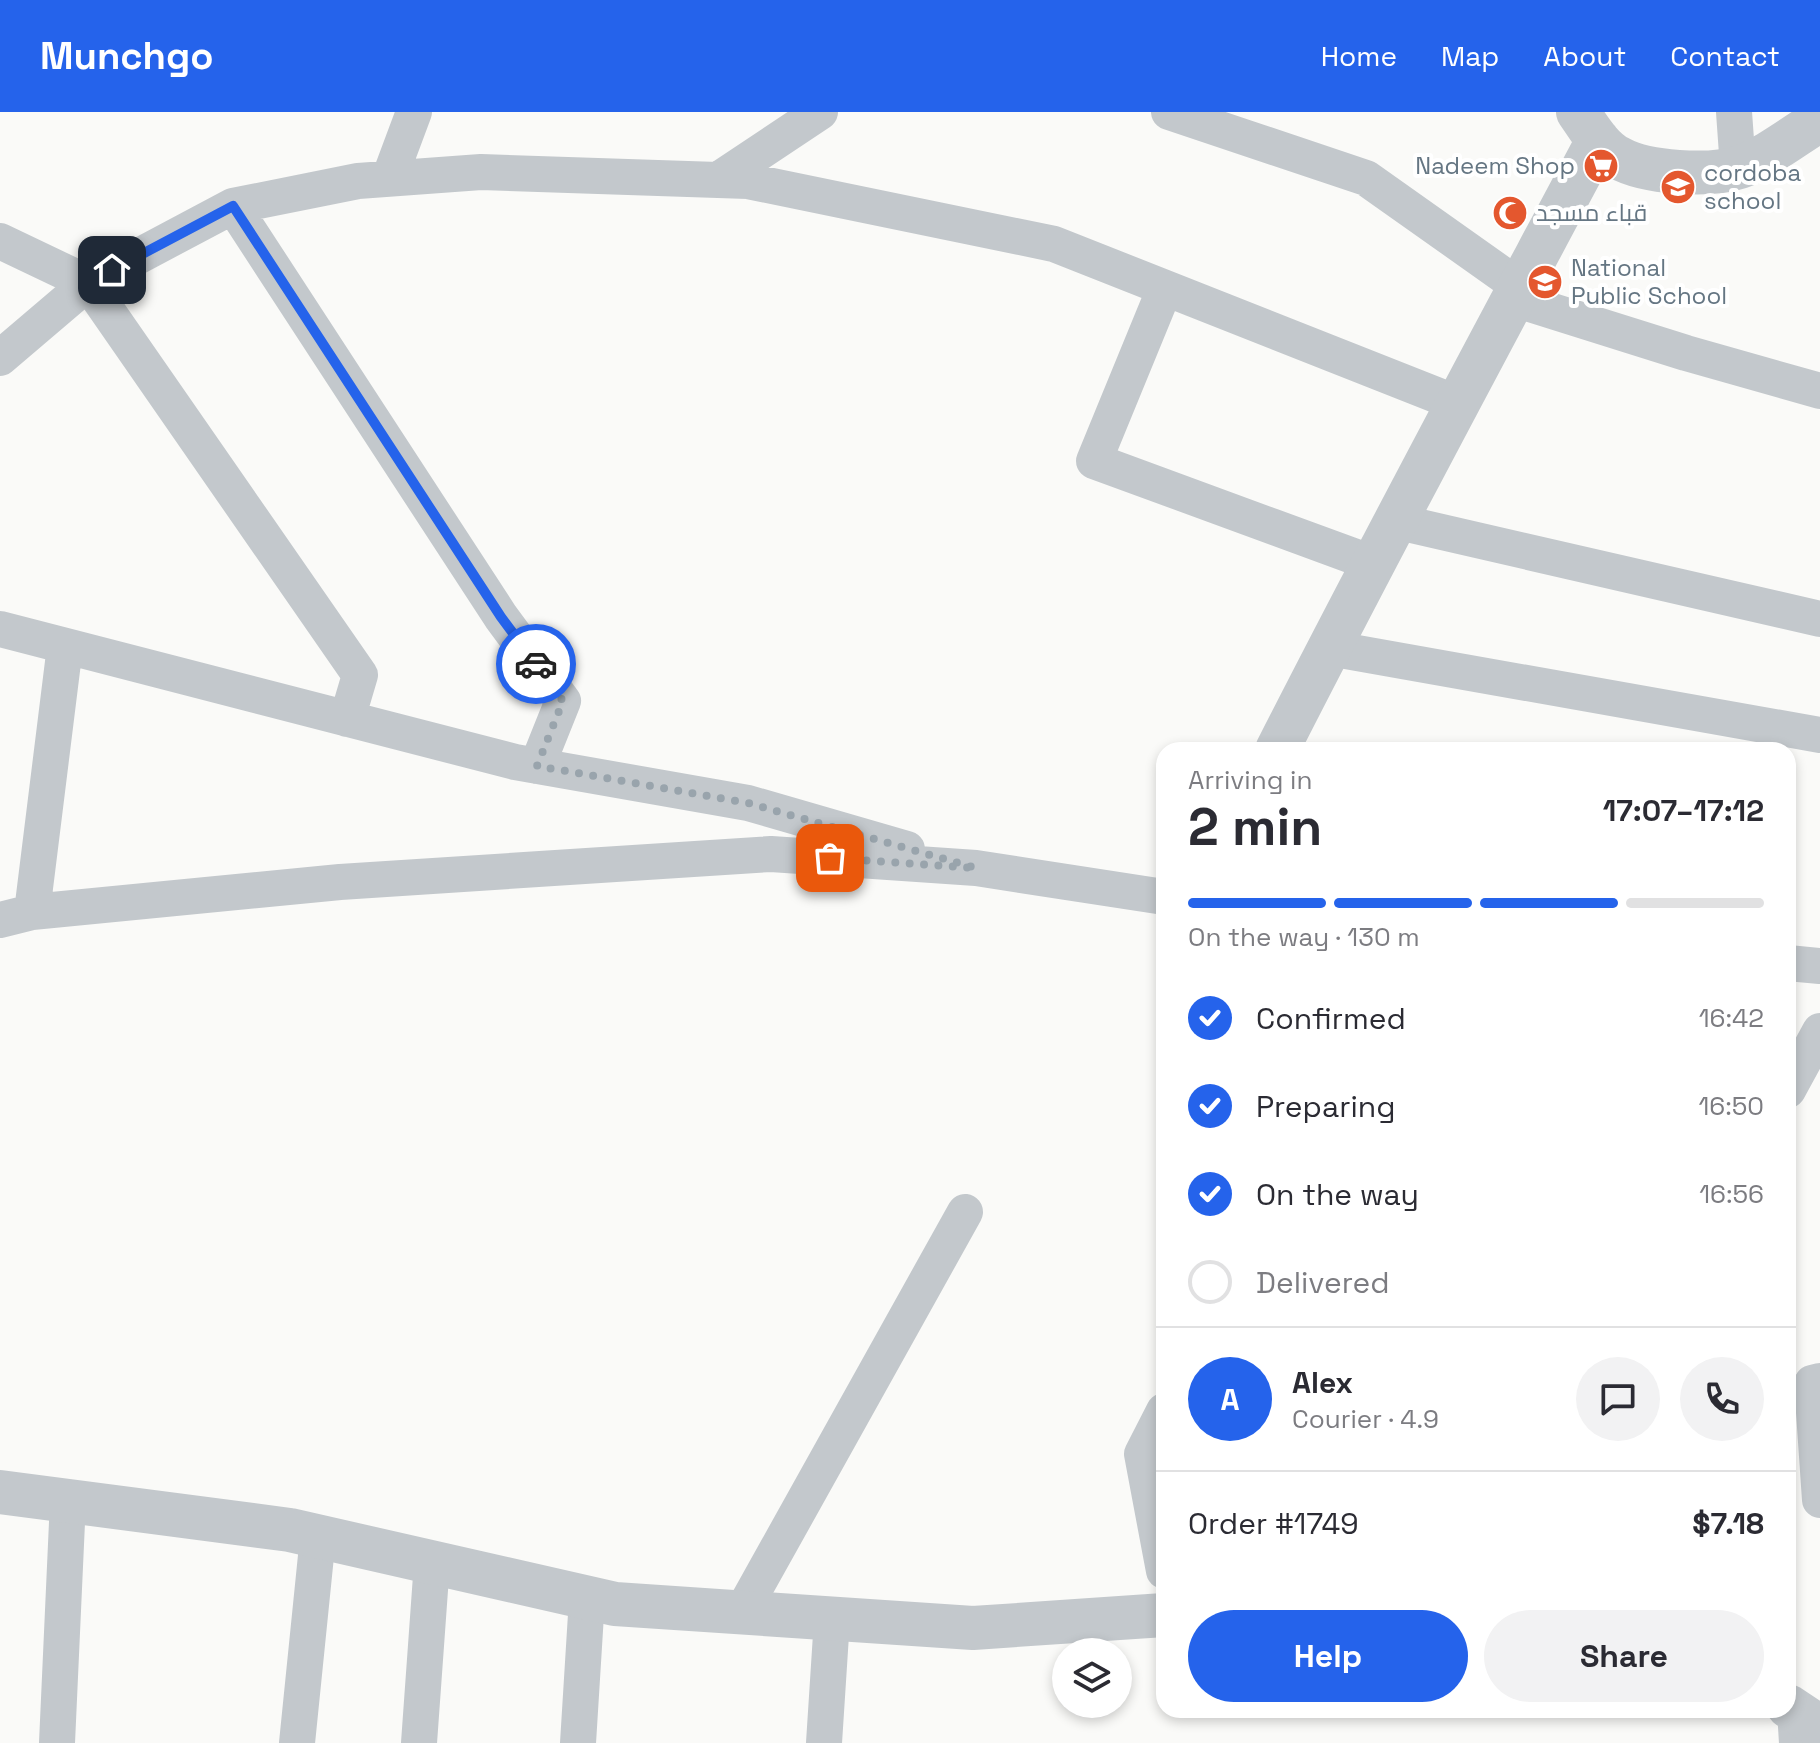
<!DOCTYPE html>
<meta charset="utf-8">
<style>
body{margin:0;font-family:"Space Grotesk",Cairo,sans-serif;background:#f2f2f3;color:#2b2b33;height:100vh;display:flex;flex-direction:column;font-size:30px;white-space:nowrap}
*{box-sizing:border-box;margin:0}
p{font-size:26px;color:#7c7c81}
.icon{flex:none;width:44px;height:44px;fill:none;stroke:currentColor;stroke-width:2;stroke-linecap:round;stroke-linejoin:round}
.map{position:relative;flex:1;overflow:hidden}
.panel{position:absolute;left:1156px;top:630px;width:640px;height:976px;display:flex;flex-direction:column;background:#fff;border-radius:24px;box-shadow:0 4px 12px #0003}
.panel>*{flex:none}
.tools{position:absolute;left:1052px;top:1526px;display:grid;gap:16px}
.tools a{display:grid;place-items:center;width:80px;height:80px;border-radius:50%;background:#fff;box-shadow:0 4px 12px #0003;font-size:40px}
.pin{position:absolute;display:grid;place-items:center;width:68px;height:68px;color:#fff;margin:-34px;border-radius:16px;box-shadow:0 4px 12px #0006}
.courier{position:absolute;display:grid;place-items:center;width:80px;height:80px;margin:-40px;border:6px solid #2563eb;border-radius:50%;background:#fff;color:#222;box-shadow:0 2px 10px #0007}
.overview em{font-style:normal;font-weight:600}
.overview div{display:flex;flex-direction:column-reverse}
.overview{display:flex;align-items:center;justify-content:space-between;height:136px;padding:0 32px}
h1{font-size:52px;font-weight:600;line-height:60px}
.bar{display:grid;grid-template-columns:repeat(4,1fr);gap:12px 8px;align-content:center;height:96px;padding:0 32px}
.bar i{height:10px;border-radius:6px;background:#e1e1e2}
.bar .active{background:#2563eb}
.bar p{grid-column:span 4}
.line{display:flex;align-items:center;gap:20px;padding:0 32px;border-top:2px solid #e1e1e2}
.line div{flex:1}
.round{display:grid;place-items:center;flex:none;width:84px;height:84px;border-radius:42px;background:#f2f2f3}
ol{padding:0 32px;list-style:none}
li{display:flex;align-items:center;gap:24px;height:88px}
li p{margin-inline-start:auto}
li .icon{padding:8px;border-radius:50%;background:#2563eb;color:#fff;stroke-width:4}
li:last-child{color:#7c7c81}
li i{width:44px;height:44px;border:4px solid #e1e1e2;border-radius:50%}
.primary-button{display:flex;gap:16px;margin-top:auto;padding:16px 32px}
.primary-button a{flex:1;height:92px;border-radius:48px;background:#2563eb;color:#fff;font-size:32px;font-weight:600;line-height:92px;text-align:center}
.primary-button a+a{background:#f2f2f3;color:#2b2b33}
header{display:flex;align-items:center;gap:48px;box-sizing:border-box;height:112px;padding:0 40px;background:#2563eb;color:#fff}
header strong{font-size:38px}
nav{display:flex;gap:44px;margin-inline-start:auto;font-size:28px}
.map>svg:first-child{display:block}
</style>
<header>
<strong>Munchgo</strong>
<nav><a>Home</a><a>Map</a><a>About</a><a>Contact</a></nav>
</header>
<div class="map">
<svg width="1820" height="1631" viewBox="0 0 1820 1631">
<rect width="100%" height="100%" fill="#fafaf8"/>
<g fill="none" stroke-linecap="round" stroke-linejoin="round">
<path stroke="#c3c8cc" stroke-width="36" d="M1169,0L1366,66L1520,175
M1734,0L1738,56
M389,67L414,0
M718,68L820,0
M233,94L501,505L563,589L537,654
M0,129L88,171L360,563L347,607
M1165,176L1094,349L1372,451
M1514,187L1686,241L1820,279
M0,246L88,171L233,94L358,69L481,60L748,69L1054,132L1459,292
M1394,409L1820,507
M0,517L515,650L748,691L907,737
M1329,536L1820,623
M32,800L65,534
M0,808L32,800L340,770L771,742L976,756L1164,785
M1788,851L1820,854
M1788,978L1820,919
M1820,1269L1812,1271L1820,1388
M1164,1299L1142,1342L1164,1459
M742,1500L965,1100
M1795,1598L1797,1631
M57,1631L68,1388
M297,1631L318,1424
M419,1631L432,1450
M578,1631L587,1486
M824,1631L832,1507"/>
<path stroke="#c3c8cc" stroke-width="44" d="M1578,0C1589,16 1601,37 1619,46C1646,61 1710,65 1740,55C1768,45 1795,23 1820,8
M1277,638C1381,433 1490,231 1598,28
M0,1380L290,1418L615,1492L973,1516L1164,1503
M1788,1594L1820,1615"/>
</g>
<g fill="none" stroke-linecap="round" stroke-linejoin="round">
<path stroke="#99a4ac" stroke-width="8" stroke-dasharray="0 14.4" d="M536,552L563,589L537,654L748,691L976,756L830,746"/>
<path stroke="#2563eb" stroke-width="10" d="M112,158L233,94L501,505L536,552"/>
</g>
<defs>
<symbol id="supermarket-disc" viewBox="-11 -11 22 22"><circle r="9.5" fill="#e4572e" stroke="#fff"/><path d="M-6-5.5h2.5l.6 2H6L4.5 2H-2.5L-4.4-4H-6ZM-1.5 3.2a1.3 1.3 0 1 0 .1 0ZM3 3.2a1.3 1.3 0 1 0 .1 0Z" fill="#fff"/></symbol>
<symbol id="school-disc" viewBox="-11 -11 22 22"><circle r="9.5" fill="#e4572e" stroke="#fff"/><path d="M0-5L7-2L0 1L-7-2ZM-4 1L0 2.5L4 1V4Q0 6-4 4Z" fill="#fff"/></symbol>
<symbol id="mosque-disc" viewBox="-11 -11 22 22"><circle r="9.5" fill="#e4572e" stroke="#fff"/><path d="M3.5-4.9A6 6 0 1 0 3.5 4.9A5 5 0 1 1 3.5-4.9Z" fill="#fff"/></symbol>
</defs>
<g fill-rule="evenodd">
<use href="#supermarket-disc" x="1581" y="34" width="40" height="40"/>
<use href="#school-disc" x="1658" y="55" width="40" height="40"/>
<use href="#mosque-disc" x="1490" y="81" width="40" height="40"/>
<use href="#school-disc" x="1525" y="150" width="40" height="40"/>
</g>
<g text-anchor="middle" stroke-width="8" stroke-linejoin="round" paint-order="stroke">
<g font-size="24" fill="#657683" stroke="#fff" text-anchor="start">
<text x="1575" y="62" text-anchor="end">Nadeem Shop</text>
<text x="1704" y="69">cordoba<tspan x="1704" dy="28">school</tspan></text>
<text x="1536" y="109">قباء مسجد</text>
<text x="1571" y="164">National<tspan x="1571" dy="28">Public School</tspan></text>
</g>
</g>
</svg>
<div class="tools">
<a><svg class="icon" aria-label="layers" viewBox="0 0 24 24"><path d="M12 4l9 5-9 5-9-5zM3 14l9 5 9-5"/></svg></a>
</div>
<div class="pin" style="left:830px;top:746px;background:#ea580c"><svg class="icon" aria-label="bag" viewBox="0 0 24 24"><path d="M5 8h14l-1 12H6zM9 8a3 3 0 0 1 6 0"/></svg></div>
<div class="pin" style="left:112px;top:158px;background:#1f2937"><svg class="icon" aria-label="home" viewBox="0 0 24 24"><path d="M3 11l9-7 9 7M6 9v11h12V9"/></svg></div>
<div class="courier" style="left:536px;top:552px"><svg class="icon" aria-label="car" viewBox="0 0 24 24"><path d="M5 17H2v-5l4-1 3-4h7l3 4 3 1v5h-3M9 17h6M6 11h13"/><circle cx="7" cy="17" r="2"/><circle cx="17" cy="17" r="2"/></svg></div>
<section class="panel">
<div class="overview"><div><h1>2 min</h1><p>Arriving in</p></div><em>17:07–17:12</em></div>
<div class="bar"><i class="active"></i><i class="active"></i><i class="active"></i><i></i><p>On the way · 130 m</p></div>
<ol>
<li><svg class="icon" aria-label="check" viewBox="0 0 24 24"><path d="M5 12l5 5 9-10"/></svg>Confirmed<p>16:42</p></li>
<li><svg class="icon" aria-label="check" viewBox="0 0 24 24"><path d="M5 12l5 5 9-10"/></svg>Preparing<p>16:50</p></li>
<li><svg class="icon" aria-label="check" viewBox="0 0 24 24"><path d="M5 12l5 5 9-10"/></svg>On the way<p>16:56</p></li>
<li><i></i>Delivered</li>
</ol>
<div class="line" style="height:144px"><b class="round" style="background:#2563eb;color:#fff">A</b><div><b>Alex</b><p>Courier · 4.9</p></div><a class="round"><svg class="icon" aria-label="chat" viewBox="0 0 24 24"><path d="M4 5h16v11H9l-5 4z"/></svg></a><a class="round"><svg class="icon" aria-label="phone" viewBox="0 0 24 24"><path d="M5 4h4l2 5-3 2q2 4 5 5l2-3 5 2v4C11 20 4 13 5 4z"/></svg></a></div>
<div class="line" style="height:104px"><div>Order #1749</div><b>$7.18</b></div>
<div class="primary-button"><a>Help</a><a>Share</a></div>
</section>
</div>
